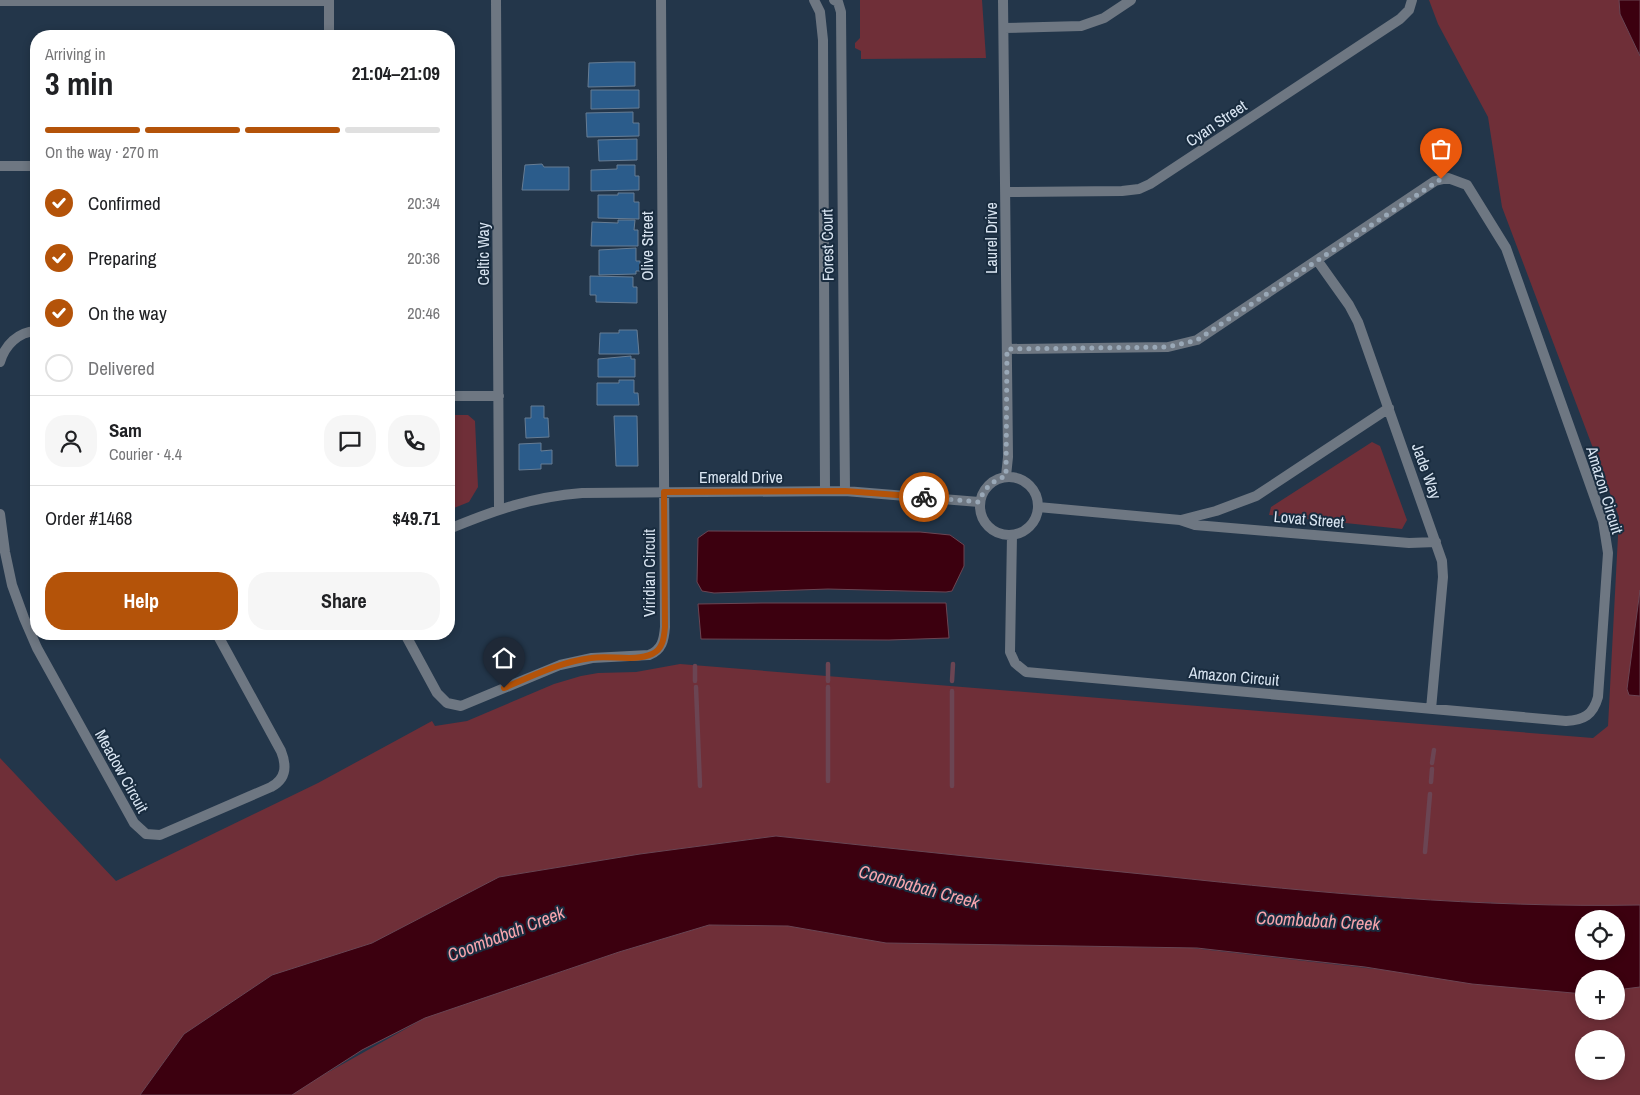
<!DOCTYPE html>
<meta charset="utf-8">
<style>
body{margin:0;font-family:"Archivo Narrow",sans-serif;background:#f6f6f6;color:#202124;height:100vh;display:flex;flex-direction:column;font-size:19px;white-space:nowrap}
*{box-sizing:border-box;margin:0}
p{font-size:16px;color:#757577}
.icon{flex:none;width:28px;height:28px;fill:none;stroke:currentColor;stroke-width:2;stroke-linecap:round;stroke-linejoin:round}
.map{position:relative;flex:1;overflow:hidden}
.details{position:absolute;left:30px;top:30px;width:425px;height:610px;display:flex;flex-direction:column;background:#fff;border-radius:20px;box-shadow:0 2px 8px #0003}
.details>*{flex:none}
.controls{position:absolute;left:1575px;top:910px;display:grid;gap:10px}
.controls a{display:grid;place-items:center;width:50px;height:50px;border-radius:50%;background:#fff;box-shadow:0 2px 8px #0003;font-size:25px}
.pin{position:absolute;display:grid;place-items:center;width:42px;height:42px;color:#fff;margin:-51px -21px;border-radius:50% 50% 50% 0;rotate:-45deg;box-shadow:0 0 5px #0007}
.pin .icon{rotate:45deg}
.courier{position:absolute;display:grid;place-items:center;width:50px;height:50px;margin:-25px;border:4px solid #b45309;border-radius:50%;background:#fff;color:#222;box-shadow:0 1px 6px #0007}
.summary em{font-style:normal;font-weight:700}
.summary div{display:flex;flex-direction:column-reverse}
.summary{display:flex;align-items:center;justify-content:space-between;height:85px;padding:0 15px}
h1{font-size:32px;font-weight:700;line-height:38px}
.bar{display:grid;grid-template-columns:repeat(4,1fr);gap:8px 5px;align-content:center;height:60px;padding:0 15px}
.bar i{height:6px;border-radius:4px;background:#e0e0e0}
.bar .on{background:#b45309}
.bar p{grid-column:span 4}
.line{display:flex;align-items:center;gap:12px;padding:0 15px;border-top:1px solid #e0e0e0}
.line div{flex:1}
.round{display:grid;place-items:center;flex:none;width:52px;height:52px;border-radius:20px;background:#f6f6f6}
ol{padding:0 15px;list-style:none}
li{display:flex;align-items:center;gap:15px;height:55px}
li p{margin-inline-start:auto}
li .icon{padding:5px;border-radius:50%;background:#b45309;color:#fff;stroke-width:4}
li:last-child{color:#757577}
li i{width:28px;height:28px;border:2px solid #e0e0e0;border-radius:50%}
.action{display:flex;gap:10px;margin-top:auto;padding:10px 15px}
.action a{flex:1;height:58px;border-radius:20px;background:#b45309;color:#fff;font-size:20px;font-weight:700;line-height:58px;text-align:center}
.action a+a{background:#f6f6f6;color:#202124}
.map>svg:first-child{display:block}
</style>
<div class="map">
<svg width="1640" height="1095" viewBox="0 0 1640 1095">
<rect width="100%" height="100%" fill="#23364a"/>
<path fill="#6f2f38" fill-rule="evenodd" d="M860,0H982L986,58L861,59V51L855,48V43L860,38Z
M1429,0H1619L1620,14L1640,56V905L1567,906L1430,900L1270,888L776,836L640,854L499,877L372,943L272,975L184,1034L140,1095H0V758L116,881L318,783L432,721L435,726L467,721L554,684L581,676L598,673L636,672L680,664L1593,738L1608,726L1619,517L1502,207L1488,117L1438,24Z
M449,415H468L475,421L478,487L469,502L449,510Z
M1372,442L1380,446L1407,520L1402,529L1269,515L1271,507Z
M709,925L788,926L887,943L1192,948L1584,993V1011H1616V989L1640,985V1095H292L300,1088L425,1018L619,952ZM1584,1039H1616V1071H1584Z"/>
<path fill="#3c000f" stroke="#6b4553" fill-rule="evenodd" d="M1619,0H1640V56L1620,14Z
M708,531L920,532L950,535L964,545V566L952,591L946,592L828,589L714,593L702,591L697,582L698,538Z
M1640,590V696L1629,695L1627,689Z
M762,603H946L949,638L889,640L701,639L698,604Z
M776,836C905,850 1033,863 1162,876C1321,893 1480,908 1640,905V987L1616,990V979H1584V994L1472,984L1365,967L1197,948L886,943L788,926L709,925L619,952L425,1018L362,1050L292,1095H140L184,1034L272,975L372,943L499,877L640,854ZM1584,919H1616V951H1584Z"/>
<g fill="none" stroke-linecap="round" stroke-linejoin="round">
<path stroke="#6b4553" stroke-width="4.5" d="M828,664V681
M695,681V666
M952,681L953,664
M696,687L700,786
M952,691V786
M1432,763L1434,750
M828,781V687
M1431,782L1432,769
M1425,852L1430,794"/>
</g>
<path fill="#2b5c8b" stroke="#677d94" d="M617,62H635V86L588,87L589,63Z
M591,90H639V108L591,109Z
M633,112V123H639V136L587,137L586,113Z
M637,139V160L599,161L598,140Z
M542,164L544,167H569V190H522L525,165Z
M617,165H635V176H639V190L591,191V170L617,169Z
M618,193H634V202H639V219L598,218V195H618Z
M618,220H635L634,230H638V246H591L592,222L618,223Z
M636,248V261H640V271H636V274L599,275V250Z
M590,276L633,277V287H637V303L596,302V295H590Z
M619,330H637L639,354H599L600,333H619Z
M631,356V359H635V377H598V359Z
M619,380H634V393H638L639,405H597V383H619Z
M531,406H544V418H548L549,437L526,438L525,418H531Z
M614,416H637L638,466H616Z
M541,443V451L552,450V464H541V469L519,470V444Z"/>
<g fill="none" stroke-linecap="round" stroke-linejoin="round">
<path stroke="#6e7782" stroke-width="10" d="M329,0V36
M496,0L499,508
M814,0L820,12L823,40L825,491
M834,0L838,2L841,12L845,491
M1003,0L1008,457L1006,476
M0,1H329
M1004,28L1081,26L1104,18L1131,0
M0,166H36
M1006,192L1122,191L1139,189L1150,184L1400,19L1409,10L1412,0
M1317,260L1349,305L1358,322L1442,561L1443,577L1431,709
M1007,349L1168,347L1197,340L1435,181L1448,178L1467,185L1506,248L1603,521L1608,553L1598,697C1593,715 1584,720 1566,721L1026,672L1015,663L1010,652L1012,535
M0,362C5,345 18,332 36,331
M449,396H499
M980 506a29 29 0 1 1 58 0a29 29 0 1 1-58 0Z
M1038,507L1180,520L1195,525L1409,543L1436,542
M0,514L5,552L12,585L24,618L37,648L134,823L146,834L160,835L271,787C286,779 287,766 281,751L217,634
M1181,520L1216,511L1256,496L1389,408
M449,529C495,510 532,497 582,493L845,491L979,502
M405,634L437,693L447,703L461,706L560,665L592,658L649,655C662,650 664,640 665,627L661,0"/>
</g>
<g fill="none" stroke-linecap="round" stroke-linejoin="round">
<path stroke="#99a8b7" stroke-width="5" stroke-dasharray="0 9" d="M924,497L979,502C985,487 991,482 1006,476L1007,349L1168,347L1197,340L1441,179"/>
<path stroke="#b45309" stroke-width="6" d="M504,688C532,676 560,662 591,658C610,655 635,662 652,654C663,649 664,638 665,627L664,492L845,491L924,497"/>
</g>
<g text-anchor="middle" stroke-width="4" stroke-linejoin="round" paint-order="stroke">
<g font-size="16" fill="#d9e5f2" stroke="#192c3f">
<text transform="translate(1216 123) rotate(-34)" y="6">Cyan Street</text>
<text transform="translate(991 238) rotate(-90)" y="6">Laurel Drive</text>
<text transform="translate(827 245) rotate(-91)" y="6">Forest Court</text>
<text transform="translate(647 246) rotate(-90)" y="6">Olive Street</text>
<text transform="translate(483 254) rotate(-90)" y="6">Celtic Way</text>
<text transform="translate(1427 471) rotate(70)" y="6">Jade Way</text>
<text x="741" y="483">Emerald Drive</text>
<text transform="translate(1605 490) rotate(73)" y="6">Amazon Circuit</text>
<text transform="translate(1309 519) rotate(5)" y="6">Lovat Street</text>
<text transform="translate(649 573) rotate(-90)" y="6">Viridian Circuit</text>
<text transform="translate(1234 676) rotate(5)" y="6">Amazon Circuit</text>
<text transform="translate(122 771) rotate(61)" y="6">Meadow Circuit</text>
</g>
<g font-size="18" font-style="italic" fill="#f7a5ad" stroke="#192c3f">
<text transform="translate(919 887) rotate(15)" y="6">Coombabah Creek</text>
<text transform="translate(1318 921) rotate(3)" y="6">Coombabah Creek</text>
<text transform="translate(506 934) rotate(-21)" y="6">Coombabah Creek</text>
</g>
</g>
</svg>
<div class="controls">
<a><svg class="icon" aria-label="locate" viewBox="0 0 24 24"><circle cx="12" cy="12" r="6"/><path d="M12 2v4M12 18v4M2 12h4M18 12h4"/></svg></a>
<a>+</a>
<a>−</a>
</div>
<div class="pin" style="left:1441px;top:179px;background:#ea580c"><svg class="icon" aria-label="bag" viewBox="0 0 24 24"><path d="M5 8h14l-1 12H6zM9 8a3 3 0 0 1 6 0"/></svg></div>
<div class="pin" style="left:504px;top:688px;background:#1f2937"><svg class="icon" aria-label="home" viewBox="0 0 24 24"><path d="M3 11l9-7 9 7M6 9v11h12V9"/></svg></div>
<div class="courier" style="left:924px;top:497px"><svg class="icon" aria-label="bike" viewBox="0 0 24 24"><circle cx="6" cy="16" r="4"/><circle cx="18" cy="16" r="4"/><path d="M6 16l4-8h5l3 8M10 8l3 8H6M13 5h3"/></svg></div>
<section class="details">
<div class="summary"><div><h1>3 min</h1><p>Arriving in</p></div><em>21:04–21:09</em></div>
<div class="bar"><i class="on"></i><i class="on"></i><i class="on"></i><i></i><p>On the way · 270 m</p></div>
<ol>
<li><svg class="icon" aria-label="check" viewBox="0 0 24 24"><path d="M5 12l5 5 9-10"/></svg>Confirmed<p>20:34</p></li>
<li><svg class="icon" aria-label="check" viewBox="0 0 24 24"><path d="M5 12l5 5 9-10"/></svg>Preparing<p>20:36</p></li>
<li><svg class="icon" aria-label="check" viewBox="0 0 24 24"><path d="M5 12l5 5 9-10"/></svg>On the way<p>20:46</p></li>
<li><i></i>Delivered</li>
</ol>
<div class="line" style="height:90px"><a class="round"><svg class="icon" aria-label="person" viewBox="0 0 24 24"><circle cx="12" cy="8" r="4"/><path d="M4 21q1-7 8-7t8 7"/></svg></a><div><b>Sam</b><p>Courier · 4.4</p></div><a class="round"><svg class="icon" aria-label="chat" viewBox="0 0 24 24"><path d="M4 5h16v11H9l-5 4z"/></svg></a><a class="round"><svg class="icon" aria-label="phone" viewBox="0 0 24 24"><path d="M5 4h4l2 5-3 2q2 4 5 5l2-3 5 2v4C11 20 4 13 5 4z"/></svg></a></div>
<div class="line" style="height:65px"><div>Order #1468</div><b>$49.71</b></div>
<div class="action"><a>Help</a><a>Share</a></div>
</section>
</div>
